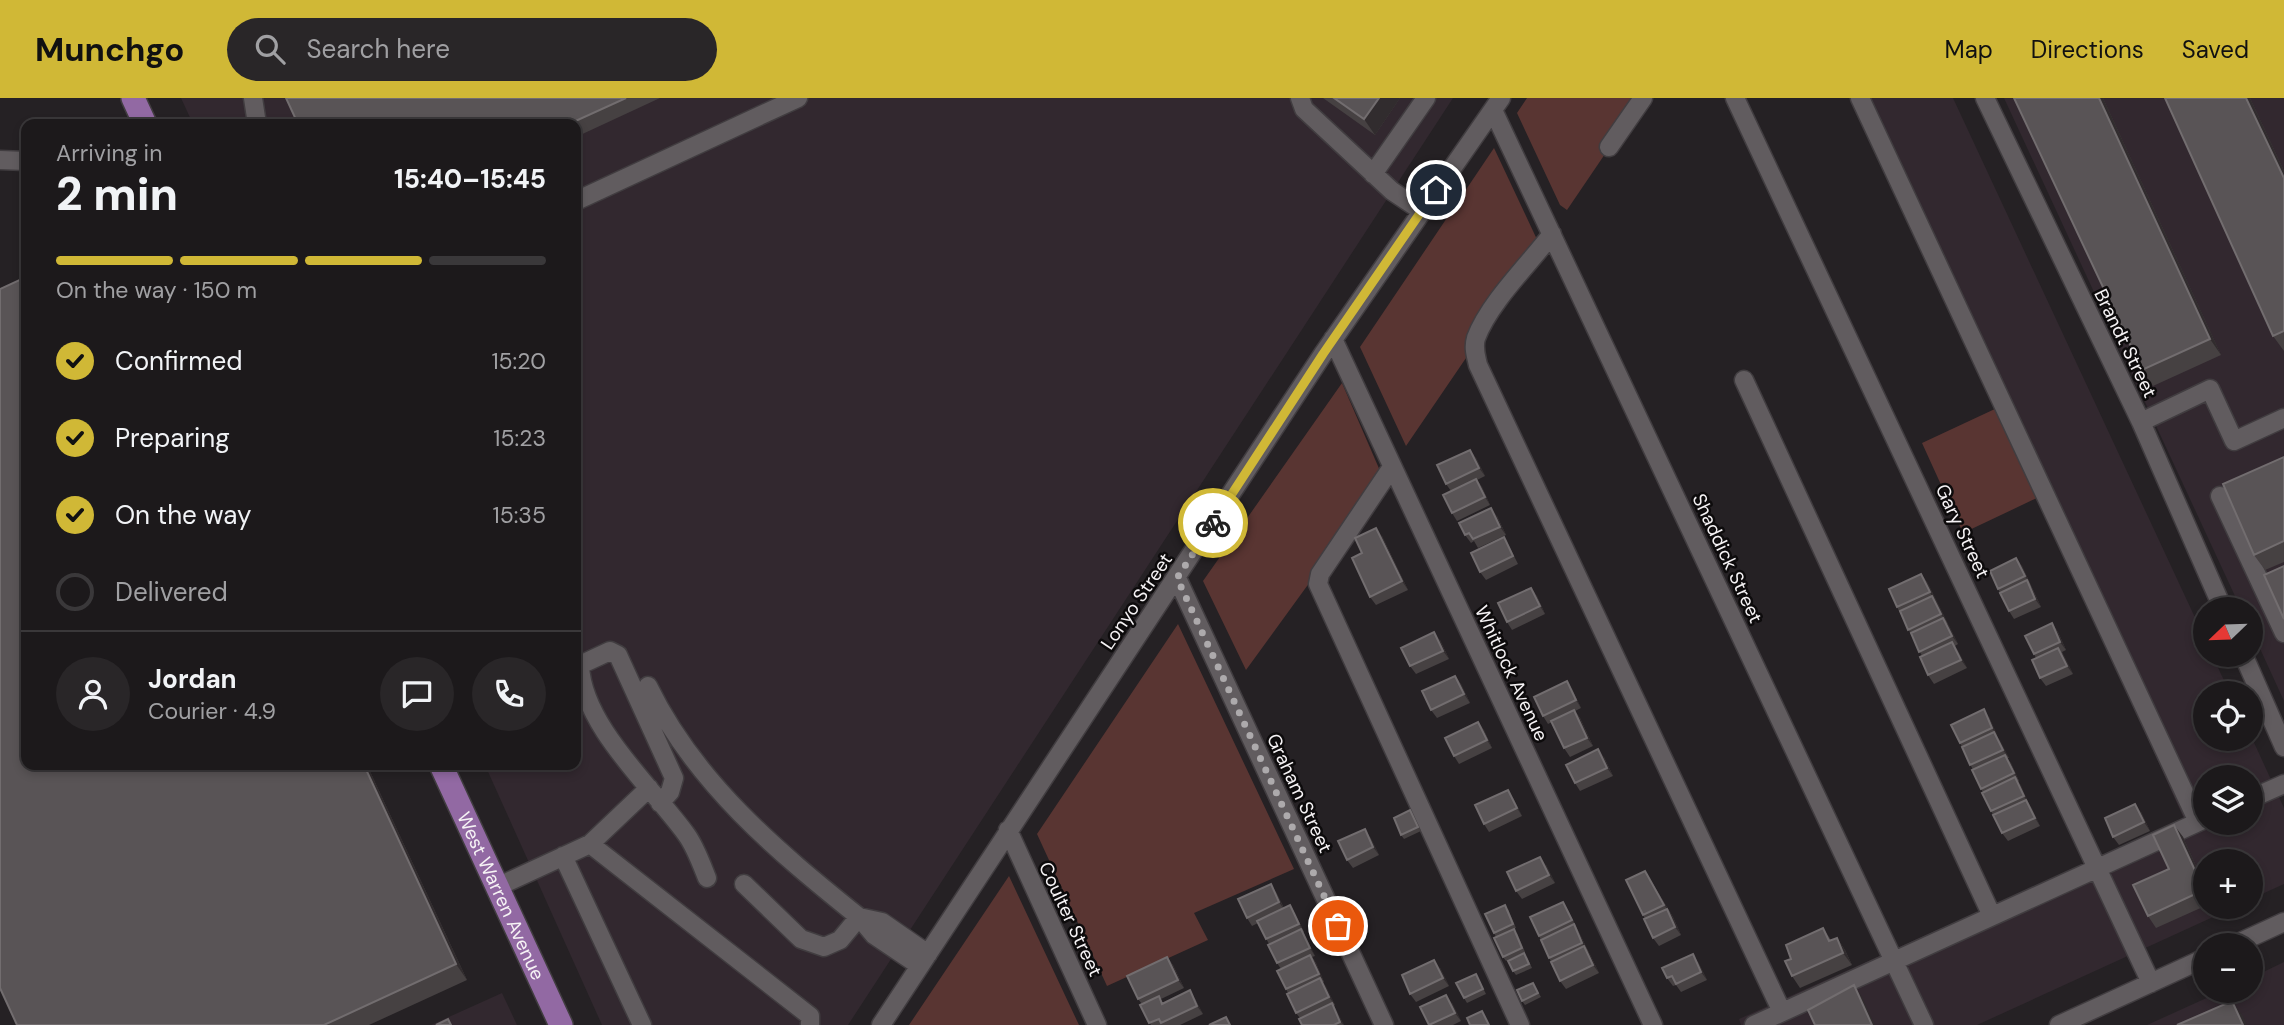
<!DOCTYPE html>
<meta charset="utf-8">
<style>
body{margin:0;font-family:"DM Sans",sans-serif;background:#292628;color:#f1f3f6;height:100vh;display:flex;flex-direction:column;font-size:26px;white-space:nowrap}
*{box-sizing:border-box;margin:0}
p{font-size:23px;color:#a0a0a3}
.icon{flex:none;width:38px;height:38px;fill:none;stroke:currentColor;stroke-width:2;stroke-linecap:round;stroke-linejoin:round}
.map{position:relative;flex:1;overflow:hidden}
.side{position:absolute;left:21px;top:21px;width:560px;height:651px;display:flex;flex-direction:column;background:#1c191b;border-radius:14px;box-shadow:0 4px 10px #0003,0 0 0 2px #3a383a}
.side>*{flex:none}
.needle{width:46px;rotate:247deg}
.fabs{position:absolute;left:2193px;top:499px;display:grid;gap:14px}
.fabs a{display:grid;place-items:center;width:70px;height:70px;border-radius:50%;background:#1c191b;box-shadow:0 4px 10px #0003,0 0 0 2px #3a383a;font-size:35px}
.pin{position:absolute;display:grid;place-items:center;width:60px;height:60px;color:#fff;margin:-30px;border:4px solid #fff;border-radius:50%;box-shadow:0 2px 7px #0007}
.courier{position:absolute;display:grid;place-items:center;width:70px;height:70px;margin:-35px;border:5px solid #d0b836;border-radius:50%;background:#fff;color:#222;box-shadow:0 2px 9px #0007}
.overview em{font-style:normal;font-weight:800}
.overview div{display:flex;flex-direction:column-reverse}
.overview{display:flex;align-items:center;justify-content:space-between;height:119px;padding:0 35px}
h1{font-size:46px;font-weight:800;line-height:52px}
.bar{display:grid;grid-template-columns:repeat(4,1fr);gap:10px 7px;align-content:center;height:84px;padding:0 35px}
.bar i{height:9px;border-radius:5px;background:#3a383a}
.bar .active{background:#d0b836}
.bar p{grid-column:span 4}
.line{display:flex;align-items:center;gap:18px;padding:0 35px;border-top:2px solid #3a383a}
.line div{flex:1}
.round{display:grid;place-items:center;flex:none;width:74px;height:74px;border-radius:37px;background:#292628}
ol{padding:0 35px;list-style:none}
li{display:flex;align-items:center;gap:21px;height:77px}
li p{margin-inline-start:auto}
li .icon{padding:7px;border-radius:50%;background:#d0b836;color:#111;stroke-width:4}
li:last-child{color:#a0a0a3}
li i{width:38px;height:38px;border:4px solid #3a383a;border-radius:50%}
header{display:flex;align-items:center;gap:42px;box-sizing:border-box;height:98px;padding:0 35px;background:#d0b836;color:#111}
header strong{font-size:33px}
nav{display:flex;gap:38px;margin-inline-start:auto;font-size:24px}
.search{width:490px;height:63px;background:#292628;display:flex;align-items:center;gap:18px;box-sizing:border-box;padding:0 24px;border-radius:38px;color:#a0a0a3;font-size:26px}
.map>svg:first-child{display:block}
</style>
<header>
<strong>Munchgo</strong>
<div class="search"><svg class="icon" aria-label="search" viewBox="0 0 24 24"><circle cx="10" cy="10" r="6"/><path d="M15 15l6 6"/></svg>Search here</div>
<nav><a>Map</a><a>Directions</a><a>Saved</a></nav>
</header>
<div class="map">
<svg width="2284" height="927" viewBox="0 0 2284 927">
<rect width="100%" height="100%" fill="#252124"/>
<path fill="#32282f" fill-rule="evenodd" d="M181,0H1453L848,927H602L485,667H576V26H193Z
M1851,0H1953L2205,541V556L2212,557L2230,595H2205V640L2251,638L2284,710V786L2251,801L2250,763H2205V808L2235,809L1977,927H1741L1739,921L2184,721L2039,399ZM2205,679H2250V724H2205Z
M2004,0H2284V603L2251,531L2250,511H2241Z
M2284,864V927H2147L2222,893L2250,892L2251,880Z
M502,895L517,927H431Z"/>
<path fill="#593532" d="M1527,0H1643L1567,112L1560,107L1517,15Z
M1494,50L1541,150L1406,348L1360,249Z
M1342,285L1384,382L1246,572L1203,483Z
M1997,310L2039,399L1963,435L1922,345Z
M1178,526L1294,771L1194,815L1208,842L1107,888L1037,736Z
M1009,778L1079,927H909Z"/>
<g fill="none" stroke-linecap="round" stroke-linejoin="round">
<defs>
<path id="minor" d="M253,0L257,26
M1300,0L1304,11L1392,93L1422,113
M1735,0L2151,885
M1860,0L2198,724
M1985,0L2141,324L2223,511
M1493,12L1924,927
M1609,49L1643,0
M0,62L26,63
M1373,76L1426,0
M576,103L798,0
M1552,136C1529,166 1489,205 1476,240C1473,250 1476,258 1478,267L1782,914
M1333,241L1653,927
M1744,282L1992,818
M2141,324L2210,291L2234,343L2284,320
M1392,369L1320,476L1318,486L1520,927
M2220,398L2284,535
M1177,480L1384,927
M2243,556L2284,649
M648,588C695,685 777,753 859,819L840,842L824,849L801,841L744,786
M2250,701L2284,686
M660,705L670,694L674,680L618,557L610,553L580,567C582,627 652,689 686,736C695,748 701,765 707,780
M1008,732L1097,927
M590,746L810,918V927
M563,758L642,927
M497,789L590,746L649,690
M2234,847L2284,824
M920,868L874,837L859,819L882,824L928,856
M881,927L1323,256L1501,0
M1754,927L2205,721
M2059,927L2205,860"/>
<g id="major">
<path d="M133,0L145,26"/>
<path id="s1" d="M441,667L561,927"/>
</g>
</defs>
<use href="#minor" stroke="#413d40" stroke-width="21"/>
<use href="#major" stroke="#413d40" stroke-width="26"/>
<use href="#minor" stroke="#615c5f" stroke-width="18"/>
<use href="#major" stroke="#9269a3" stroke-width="23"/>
</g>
<path fill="#464142" d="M286,0H660L576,39V26H298Z
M1323,0H1400L1375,37Z
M2014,0H2103L2221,257L2153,288L2142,272Z
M2165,0H2250L2284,73V253L2273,238Z
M1470,352L1476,360L1485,378L1477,382L1482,389L1490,407L1457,423L1452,415L1451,393L1446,386Z
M2284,359V464L2265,472L2254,457Z
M1497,418L1506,437L1478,450L1474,443L1471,445L1465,437Z
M1382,438L1408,492L1376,507L1370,499L1362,455Z
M1504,439L1509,448L1518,466L1486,482L1480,474Z
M2016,460L2022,468L2041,509L2014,521L2009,513L1998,491Z
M1921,476L1927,484L1958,546L1955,548L1967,570L1934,586L1928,577L1922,558L1897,509Z
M1531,490L1537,498L1545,516L1512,532L1507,524Z
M2052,525L2058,534L2066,552L2062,554L2073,576L2046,588L2040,580L2036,560L2034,556Z
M1440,542L1449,561L1416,576L1410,568Z
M1455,578L1461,586L1470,605L1437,620L1431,612Z
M1567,583L1572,591L1581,610L1575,613L1580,620L1593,648L1570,659L1564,650L1552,624L1548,626L1543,618Z
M1989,619L1997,638L2009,660H2007L2011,665L2019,683L2018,684L2040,728L2008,743L2002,735L1991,713L1973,672L1960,645Z
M1478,624L1484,632L1492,650L1459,666L1454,658Z
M1604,659L1613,678L1580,693L1575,685Z
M26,667H367L467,882L369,927H17Z
M1513,700L1522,718L1489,734L1484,726Z
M1410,712L1421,733L1404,741L1401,737Z
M2141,714L2150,733L2119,747L2113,739Z
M2174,727L2183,739L2205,788V808L2156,830L2148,818L2169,771Z
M1370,739L1379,757L1353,770L1347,762Z
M1546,767L1555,785L1522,801L1516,793Z
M1645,773L1673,819L1681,837L1659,848L1653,840L1645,821L1643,817Z
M1276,794L1284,810L1290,807L1295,815L1304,834H1303L1315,858L1312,859L1316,865L1324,884H1323L1335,907L1333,908L1344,927H1302L1300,920L1296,915L1288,895L1286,891L1281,871L1277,865L1269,846L1258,825L1252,828L1247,820Z
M1563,804L1568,812L1599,875L1566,891L1560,883L1539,838Z
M1508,811L1516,830L1496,839L1494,835Z
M1823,830L1831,842L1837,840L1845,852L1852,867L1800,890L1792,878L1791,861Z
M1517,835L1525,854L1506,863L1503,859Z
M1167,859L1173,867L1184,890L1161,901L1163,905L1195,901L1203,916L1180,927H1151L1140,907L1142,906L1138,901Z
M1527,859L1532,870L1516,877L1513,873Z
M1698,864L1707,882L1681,894L1676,887L1673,888L1667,880Z
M1440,870L1449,888L1416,904L1410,896Z
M1476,876L1486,896L1467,905L1464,900Z
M1533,885L1541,899L1525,907L1522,903Z
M1452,905L1461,923L1453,927H1429Z"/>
<path fill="#312c2e" d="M1379,0H1400L1375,37L1364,21Z
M2099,0H2103L2221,257L2210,241Z
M2246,0H2250L2284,73V80Z
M1470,352L1476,360L1485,378L1479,370Z
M1476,381L1482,389L1490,407L1485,399Z
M1491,410L1497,418L1506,437L1500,429Z
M1376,430L1382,438L1408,492L1402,483Z
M2016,460L2022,468L2031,487L2025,478Z
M1921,476L1927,484L1947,524L1941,516Z
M2027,482L2032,490L2041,509L2035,501Z
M1531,490L1537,498L1545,516L1540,508Z
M1943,520L1949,528L1958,546L1952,538Z
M2052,525L2058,534L2066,552L2060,544Z
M1434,534L1440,542L1449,561L1443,553Z
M1952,544L1958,552L1967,570L1961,562Z
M2058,550L2064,558L2073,576L2067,568Z
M1455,578L1461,586L1470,605L1464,596Z
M1567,583L1572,591L1581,610L1576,602Z
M1984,611L1989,619L1998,638L1992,630Z
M1574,612L1580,620L1593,648L1587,640Z
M1478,624L1484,632L1492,650L1487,642Z
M1994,634L2000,642L2009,660L2003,652Z
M1598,651L1604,659L1613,678L1607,670Z
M2005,657L2011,665L2019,683L2014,675Z
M364,667H367L467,882L456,866Z
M2015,679L2021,687L2029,706L2024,698Z
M1508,692L1513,700L1522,718L1517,710Z
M2026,702L2032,710L2040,728L2035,720Z
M2135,706L2141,714L2150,733L2144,724Z
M2174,727L2183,739L2205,788V794Z
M1365,731L1370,739L1379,757L1373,749Z
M1540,759L1546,767L1555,785L1549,777Z
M1645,773L1673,819L1681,837L1675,829L1668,813Z
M1271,786L1276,794L1285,813L1279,804Z
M1290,807L1295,815L1304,834L1299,826Z
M1574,826L1579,834L1588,853L1582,845Z
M1301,831L1306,839L1315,858L1310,850Z
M1837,840L1845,852L1852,867L1843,855Z
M1584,848L1590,856L1599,875L1593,867Z
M1693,856L1698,864L1707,882L1701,874Z
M1310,857L1316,865L1324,884L1319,876Z
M1167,859L1173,867L1184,890L1178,882Z
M1434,862L1440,870L1449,888L1443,880Z
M1320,880L1326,888L1335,907L1329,899Z
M1854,887L1862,899L1875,927H1872Z
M1190,892L1195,901L1203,916L1197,908Z
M1446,897L1452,905L1461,923L1455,915Z
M2232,903L2243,918L2247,927H2243Z
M1332,905L1337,913L1344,927L1340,924Z"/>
<path fill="#595456" stroke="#726d6f" stroke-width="2" d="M286,0H626L569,26H298Z
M1334,0H1379L1364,21Z
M2014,0H2099L2210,241L2142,272Z
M2165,0H2246L2284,80V233L2273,238Z
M26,179V667H364L456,866L324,927H17L0,890V191Z
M1470,352L1479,370L1446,386L1437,367Z
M2284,359V443L2254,457L2223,386Z
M1476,381L1485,399L1452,415L1443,397Z
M1491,410L1500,429L1473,441L1469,435L1465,437L1459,425Z
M1376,430L1402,483L1370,499L1352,460L1362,455L1355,440Z
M1504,439L1513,458L1480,474L1471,455Z
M2016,460L2025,478L1998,491L1990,473Z
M2284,468V521L2264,477Z
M1921,476L1930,494L1897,509L1889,491Z
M2027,482L2035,501L2009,513L2000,495Z
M1531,490L1540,508L1507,524L1498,505Z
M1932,498L1941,516L1908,532L1900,513Z
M1943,520L1952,538L1919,554L1911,535Z
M2052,525L2060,544L2034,556L2025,538Z
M1434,534L1443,553L1410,568L1401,550Z
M1952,544L1961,562L1928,577L1920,559Z
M2058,550L2067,568L2040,580L2032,562Z
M1455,578L1464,596L1431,612L1422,593Z
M1567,583L1576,602L1543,618L1534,599Z
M1984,611L1992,630L1960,645L1951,627Z
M1574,612L1587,640L1564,650L1551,623Z
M1478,624L1487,642L1454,658L1445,640Z
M1994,634L2003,652L1970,667L1962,649Z
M1598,651L1607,670L1575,685L1566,667Z
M2005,657L2014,675L1981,691L1972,672Z
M2015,679L2024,698L1991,713L1982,695Z
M1508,692L1517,710L1484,726L1475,707Z
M2026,702L2035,720L2002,735L1993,717Z
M2135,706L2144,724L2113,739L2105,720Z
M1410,712L1418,729L1401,737L1394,720Z
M2174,727L2204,792L2148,818L2133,787L2169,771L2153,737Z
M1365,731L1373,749L1347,762L1338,743Z
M1540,759L1549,777L1516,793L1507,774Z
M1645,773L1664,807L1643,817L1626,782Z
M1271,786L1279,804L1247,820L1238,801Z
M1563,804L1572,822L1539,838L1530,819Z
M1290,807L1299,826L1266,841L1257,823Z
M1505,807L1513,826L1494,835L1485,816Z
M1667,811L1675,829L1653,840L1644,821Z
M1574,826L1582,845L1549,860L1541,842Z
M1823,830L1829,843L1837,840L1843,855L1792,878L1785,863L1791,861L1786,847Z
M1301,831L1310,850L1277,865L1268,847Z
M1514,831L1522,850L1503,859L1494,840Z
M1584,848L1593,867L1560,883L1551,864Z
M1524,855L1529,866L1513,873L1508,863Z
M1693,856L1701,874L1676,886L1672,878L1667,880L1662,870Z
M1310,857L1319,876L1286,891L1277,873Z
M1167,859L1178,882L1138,901L1127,878Z
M1434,862L1443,880L1410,896L1402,877Z
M1476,876L1483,891L1464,900L1456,885Z
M1320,880L1329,899L1296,915L1287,896Z
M1533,885L1538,895L1522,903L1517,892Z
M1854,887L1872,927H1815L1808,912Z
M1190,892L1197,908L1161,925L1159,921L1149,925L1140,907L1159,898L1162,906Z
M1446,897L1455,915L1429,927L1420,909Z
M2232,903L2243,927H2177Z
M1332,905L1340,924L1334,927H1302L1299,921Z
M1482,913L1489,927H1470L1467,920Z
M1226,919L1230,927H1209Z
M448,921L451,927H436Z"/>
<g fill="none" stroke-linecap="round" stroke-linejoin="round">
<path stroke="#adaaac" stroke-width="7" stroke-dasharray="0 12.6" d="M1213,425L1177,480L1338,828"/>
<path stroke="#d0b836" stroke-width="9" d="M1213,425L1323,256L1436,92"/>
</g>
<g text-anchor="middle" stroke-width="5" stroke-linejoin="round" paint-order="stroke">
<g font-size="19" fill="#f6f3f5" stroke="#0d0b0c">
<text transform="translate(2126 245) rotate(64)" y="7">Brandt Street</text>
<text transform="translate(1963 433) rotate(65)" y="7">Gary Street</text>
<text transform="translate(1728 460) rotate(65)" y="7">Shaddick Street</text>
<text transform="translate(1136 503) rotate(-56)" y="7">Lonyo Street</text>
<text transform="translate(1512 575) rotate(65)" y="7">Whitlock Avenue</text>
<text transform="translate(1300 695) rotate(65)" y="7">Graham Street</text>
<text dy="7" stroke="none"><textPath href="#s1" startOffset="144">West Warren Avenue</textPath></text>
<text transform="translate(1071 821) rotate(65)" y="7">Coulter Street</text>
</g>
</g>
</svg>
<div class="fabs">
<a><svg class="needle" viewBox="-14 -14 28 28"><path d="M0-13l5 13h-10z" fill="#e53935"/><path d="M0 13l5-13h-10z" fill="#a0a0a3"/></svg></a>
<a><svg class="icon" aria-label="locate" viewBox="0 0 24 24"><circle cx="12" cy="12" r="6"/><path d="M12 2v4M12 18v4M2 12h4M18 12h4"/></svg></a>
<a><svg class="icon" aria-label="layers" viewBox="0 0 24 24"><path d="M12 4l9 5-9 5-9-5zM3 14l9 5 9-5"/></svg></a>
<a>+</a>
<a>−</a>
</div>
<div class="pin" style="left:1338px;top:828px;background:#ea580c"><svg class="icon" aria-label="bag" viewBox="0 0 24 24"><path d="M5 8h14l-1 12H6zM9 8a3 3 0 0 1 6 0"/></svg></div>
<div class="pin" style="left:1436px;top:92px;background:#1f2937"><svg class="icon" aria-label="home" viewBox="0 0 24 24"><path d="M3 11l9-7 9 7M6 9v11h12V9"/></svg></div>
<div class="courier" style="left:1213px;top:425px"><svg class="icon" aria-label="bike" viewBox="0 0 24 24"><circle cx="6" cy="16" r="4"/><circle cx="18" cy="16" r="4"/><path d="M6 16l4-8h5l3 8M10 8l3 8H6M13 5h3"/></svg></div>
<section class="side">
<div class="overview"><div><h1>2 min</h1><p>Arriving in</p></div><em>15:40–15:45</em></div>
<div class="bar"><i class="active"></i><i class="active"></i><i class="active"></i><i></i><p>On the way · 150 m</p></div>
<ol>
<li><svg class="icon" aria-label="check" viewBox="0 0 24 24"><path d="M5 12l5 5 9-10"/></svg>Confirmed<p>15:20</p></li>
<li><svg class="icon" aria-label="check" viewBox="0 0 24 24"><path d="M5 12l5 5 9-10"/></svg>Preparing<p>15:23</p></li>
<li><svg class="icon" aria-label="check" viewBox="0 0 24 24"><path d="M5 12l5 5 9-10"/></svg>On the way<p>15:35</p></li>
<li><i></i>Delivered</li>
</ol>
<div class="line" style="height:126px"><a class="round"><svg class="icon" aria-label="person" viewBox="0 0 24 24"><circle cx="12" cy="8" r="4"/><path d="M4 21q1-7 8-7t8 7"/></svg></a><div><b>Jordan</b><p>Courier · 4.9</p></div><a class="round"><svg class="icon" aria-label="chat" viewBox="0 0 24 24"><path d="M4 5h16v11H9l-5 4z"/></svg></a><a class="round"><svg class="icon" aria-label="phone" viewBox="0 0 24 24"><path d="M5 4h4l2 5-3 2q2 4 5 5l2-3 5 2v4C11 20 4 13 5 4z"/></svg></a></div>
</section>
</div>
